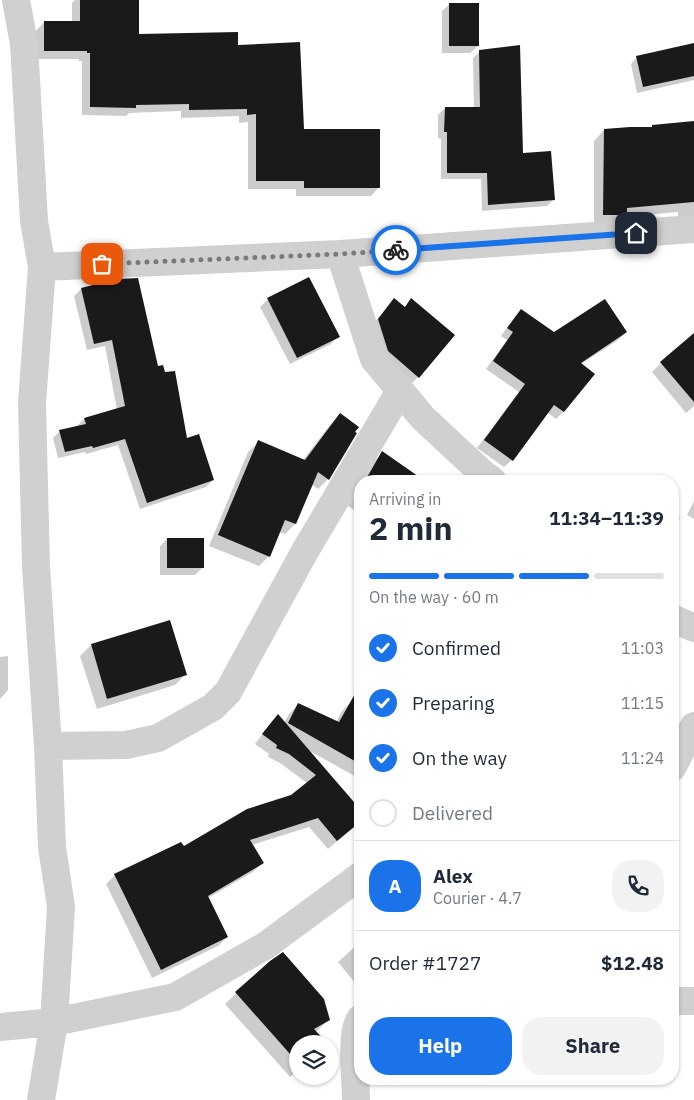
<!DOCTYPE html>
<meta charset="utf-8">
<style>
body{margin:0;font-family:"IBM Plex Sans",sans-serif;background:#f2f2f3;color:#1f2937;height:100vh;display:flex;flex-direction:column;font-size:19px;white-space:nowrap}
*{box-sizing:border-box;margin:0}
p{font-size:16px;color:#747a83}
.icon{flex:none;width:28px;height:28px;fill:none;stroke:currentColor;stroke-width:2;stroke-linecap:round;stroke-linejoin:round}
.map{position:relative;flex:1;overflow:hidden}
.panel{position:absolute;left:354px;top:475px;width:325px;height:610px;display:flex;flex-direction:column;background:#fff;border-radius:20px;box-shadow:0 1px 4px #0004}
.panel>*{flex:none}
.controls{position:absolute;left:289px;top:1035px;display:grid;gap:10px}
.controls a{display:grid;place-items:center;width:50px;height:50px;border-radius:50%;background:#fff;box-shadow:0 1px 4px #0004;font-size:25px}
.pin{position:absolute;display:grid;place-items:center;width:42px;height:42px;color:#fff;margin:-21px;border-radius:10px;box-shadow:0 2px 8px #0006}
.courier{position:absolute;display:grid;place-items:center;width:50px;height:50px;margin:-25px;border:4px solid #1a73e8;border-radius:50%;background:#fff;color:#222;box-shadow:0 1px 6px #0007}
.overview em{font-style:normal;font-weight:700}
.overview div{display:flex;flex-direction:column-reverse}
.overview{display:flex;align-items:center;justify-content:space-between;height:85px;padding:0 15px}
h1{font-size:32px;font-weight:700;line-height:38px}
.bar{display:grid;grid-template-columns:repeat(4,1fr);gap:8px 5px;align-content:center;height:60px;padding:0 15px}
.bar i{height:6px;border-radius:4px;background:#e0e1e3}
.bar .current{background:#1a73e8}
.bar p{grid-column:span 4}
.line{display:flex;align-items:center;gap:12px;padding:0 15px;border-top:1px solid #e0e1e3}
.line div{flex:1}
.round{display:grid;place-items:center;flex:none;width:52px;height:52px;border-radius:20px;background:#f2f2f3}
ol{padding:0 15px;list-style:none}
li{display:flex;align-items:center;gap:15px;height:55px}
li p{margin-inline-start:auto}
li .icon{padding:5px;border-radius:50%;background:#1a73e8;color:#fff;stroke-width:4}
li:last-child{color:#747a83}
li i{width:28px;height:28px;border:2px solid #e0e1e3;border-radius:50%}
.action{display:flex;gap:10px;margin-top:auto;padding:10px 15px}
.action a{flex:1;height:58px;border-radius:20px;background:#1a73e8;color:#fff;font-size:20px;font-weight:700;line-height:58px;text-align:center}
.action a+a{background:#f2f2f3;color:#1f2937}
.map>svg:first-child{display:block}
</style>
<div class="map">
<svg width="694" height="1100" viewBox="0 0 694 1100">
<rect width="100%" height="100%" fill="#fff"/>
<path fill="#0003" d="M75,0H138V35L237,47L303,131L379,187L371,196H296V189H248V122L239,123V116L181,118V111L129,113L126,116L82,115V61H79V59H36V31L44,22H72V3Z
M450,4L478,46L470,53H442V11Z
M694,44V80L637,93L631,64L637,57Z
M480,51L522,154L554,199L547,206L482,211L481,179H441V139L438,138V115L445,108H474L473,58Z
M694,123V216L678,218V212L623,217L615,225H594V141L604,130L651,128L652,126Z
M308,279L338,336L331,344L290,364L260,307L267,300Z
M81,289L157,367L186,440L213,480L206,487L140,509L118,445L86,454L85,452L58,458L53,438L60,431L77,426L84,419L117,410L105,346L87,350L74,296Z
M394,300L404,308L411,300L418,377L408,387L367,331L384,311Z
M521,311L554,334L626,332L618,340L581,364L593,374L563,412L556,419L547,412L512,460L504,467L477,448L519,392L486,369L507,340L501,336L514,318Z
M694,335V406L686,413L652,372L661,363Z
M340,415L328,479L318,489L312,485L295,524L285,534L279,532L269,556L259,566L209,546L248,452L259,442L303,460L330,425Z
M383,453L423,481H363L375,460Z
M360,486V514L348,506Z
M694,501V519L687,515Z
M672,515L680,518L672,538Z
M167,539L203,567L195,575H160V546Z
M169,621L186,674L175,685L97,709L80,656L91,645Z
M8,656V690L0,699V657Z
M352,701L360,705V779L308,750L360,811V822L328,849L309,827L252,845L262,863L253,872L208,898L227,937L218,946L152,978L106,884L115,875L183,848L292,796L307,783L280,763L268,757L269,754L255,744L270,724L278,716L284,723L289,714L299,704L336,722L342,711Z
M360,942V989L338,962Z
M270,962L328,1020L317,1031L298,1044V1070L290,1077L225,1004Z"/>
<path fill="#1a1a1a" d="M80,0H139V34L238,32V45L300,42L304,129H380V188H304V181H256V114L247,115V109L189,110V104L136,105V108L90,107V53H87V51H44V21H80Z
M449,3H479V46H449Z
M694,43V76L643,87L636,56Z
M520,45L523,153L551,151L555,200L488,205L487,173H447V132H444L445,107H480L479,50Z
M694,121V202L627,208V215H603L604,129L630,127H652V125Z
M309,277L340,337L297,358L267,298Z
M138,278L158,366L163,365L165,372L175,371L187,438L199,434L214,480L147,503L125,439L93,448L92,446L65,452L59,430L86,424L84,418L125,406L112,340L94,344L81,288L117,279Z
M394,298L405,307L411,298L455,335L419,378L388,351L378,319Z
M605,299L627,332L581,363L595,374L564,412L554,405L513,461L484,440L525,384L493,361L513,332L507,328L521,309L554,332Z
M694,333V402L660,362Z
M340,413L359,427L355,432L357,433L329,480L318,472L296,524L285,520L270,557L218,535L258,440L305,460Z
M382,451L425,481H365Z
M167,538H204V568H167Z
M170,620L187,675L107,699L91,644Z
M360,685V764L288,723L298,703L339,722Z
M278,714L360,809V822L337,841L318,818L250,840L264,863L208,896L228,937L161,970L114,874L181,842L184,846L247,809L291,795L316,775L289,754L276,748L277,745L262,734Z
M283,952L324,999L330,1020L314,1029L328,1044H298V1063L235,992L270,961Z"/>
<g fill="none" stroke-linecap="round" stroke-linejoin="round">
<path stroke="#d0d0d0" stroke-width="28" d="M16,0L24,44L34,221L42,267L32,403L36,567L48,746L52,847L61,907L54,1022L41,1100
M340,254L374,359L423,418L480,471L493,481
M42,267L340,254L694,229
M672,618L694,628
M48,746L126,745L158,738L213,707L228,692L305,551L400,391
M672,768L694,726
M672,1001H694
M0,1027L54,1022L175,997L265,946L360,876
M356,1100C356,1082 350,1032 360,1019"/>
</g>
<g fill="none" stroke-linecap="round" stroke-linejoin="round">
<path stroke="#7a7a7a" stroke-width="5" stroke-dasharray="0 9" d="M102,264L340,254L396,250"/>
<path stroke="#1a73e8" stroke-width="6" d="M396,250L636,233"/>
</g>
</svg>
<div class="controls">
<a><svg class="icon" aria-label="layers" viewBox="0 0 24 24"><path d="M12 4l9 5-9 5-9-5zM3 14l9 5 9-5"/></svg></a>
</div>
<div class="pin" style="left:102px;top:264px;background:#ea580c"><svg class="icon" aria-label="bag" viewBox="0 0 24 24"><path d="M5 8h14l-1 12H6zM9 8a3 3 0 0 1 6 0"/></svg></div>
<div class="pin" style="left:636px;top:233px;background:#1f2937"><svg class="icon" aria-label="home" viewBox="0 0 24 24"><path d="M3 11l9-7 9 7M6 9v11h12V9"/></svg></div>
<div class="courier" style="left:396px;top:250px"><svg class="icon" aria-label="bike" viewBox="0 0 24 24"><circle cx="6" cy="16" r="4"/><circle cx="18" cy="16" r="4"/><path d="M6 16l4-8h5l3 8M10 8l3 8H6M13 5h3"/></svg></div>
<section class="panel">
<div class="overview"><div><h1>2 min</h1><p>Arriving in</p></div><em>11:34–11:39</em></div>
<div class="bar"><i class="current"></i><i class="current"></i><i class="current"></i><i></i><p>On the way · 60 m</p></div>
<ol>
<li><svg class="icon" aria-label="check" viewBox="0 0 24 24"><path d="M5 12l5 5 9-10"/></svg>Confirmed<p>11:03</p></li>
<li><svg class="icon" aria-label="check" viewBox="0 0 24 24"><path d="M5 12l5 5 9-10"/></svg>Preparing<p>11:15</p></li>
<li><svg class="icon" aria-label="check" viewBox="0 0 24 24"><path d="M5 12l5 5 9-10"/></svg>On the way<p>11:24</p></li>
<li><i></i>Delivered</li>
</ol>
<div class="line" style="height:90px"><b class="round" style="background:#1a73e8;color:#fff">A</b><div><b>Alex</b><p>Courier · 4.7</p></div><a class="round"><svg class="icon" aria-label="phone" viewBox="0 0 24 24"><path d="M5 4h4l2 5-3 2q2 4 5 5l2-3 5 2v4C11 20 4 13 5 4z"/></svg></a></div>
<div class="line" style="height:65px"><div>Order #1727</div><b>$12.48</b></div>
<div class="action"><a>Help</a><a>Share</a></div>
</section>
</div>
